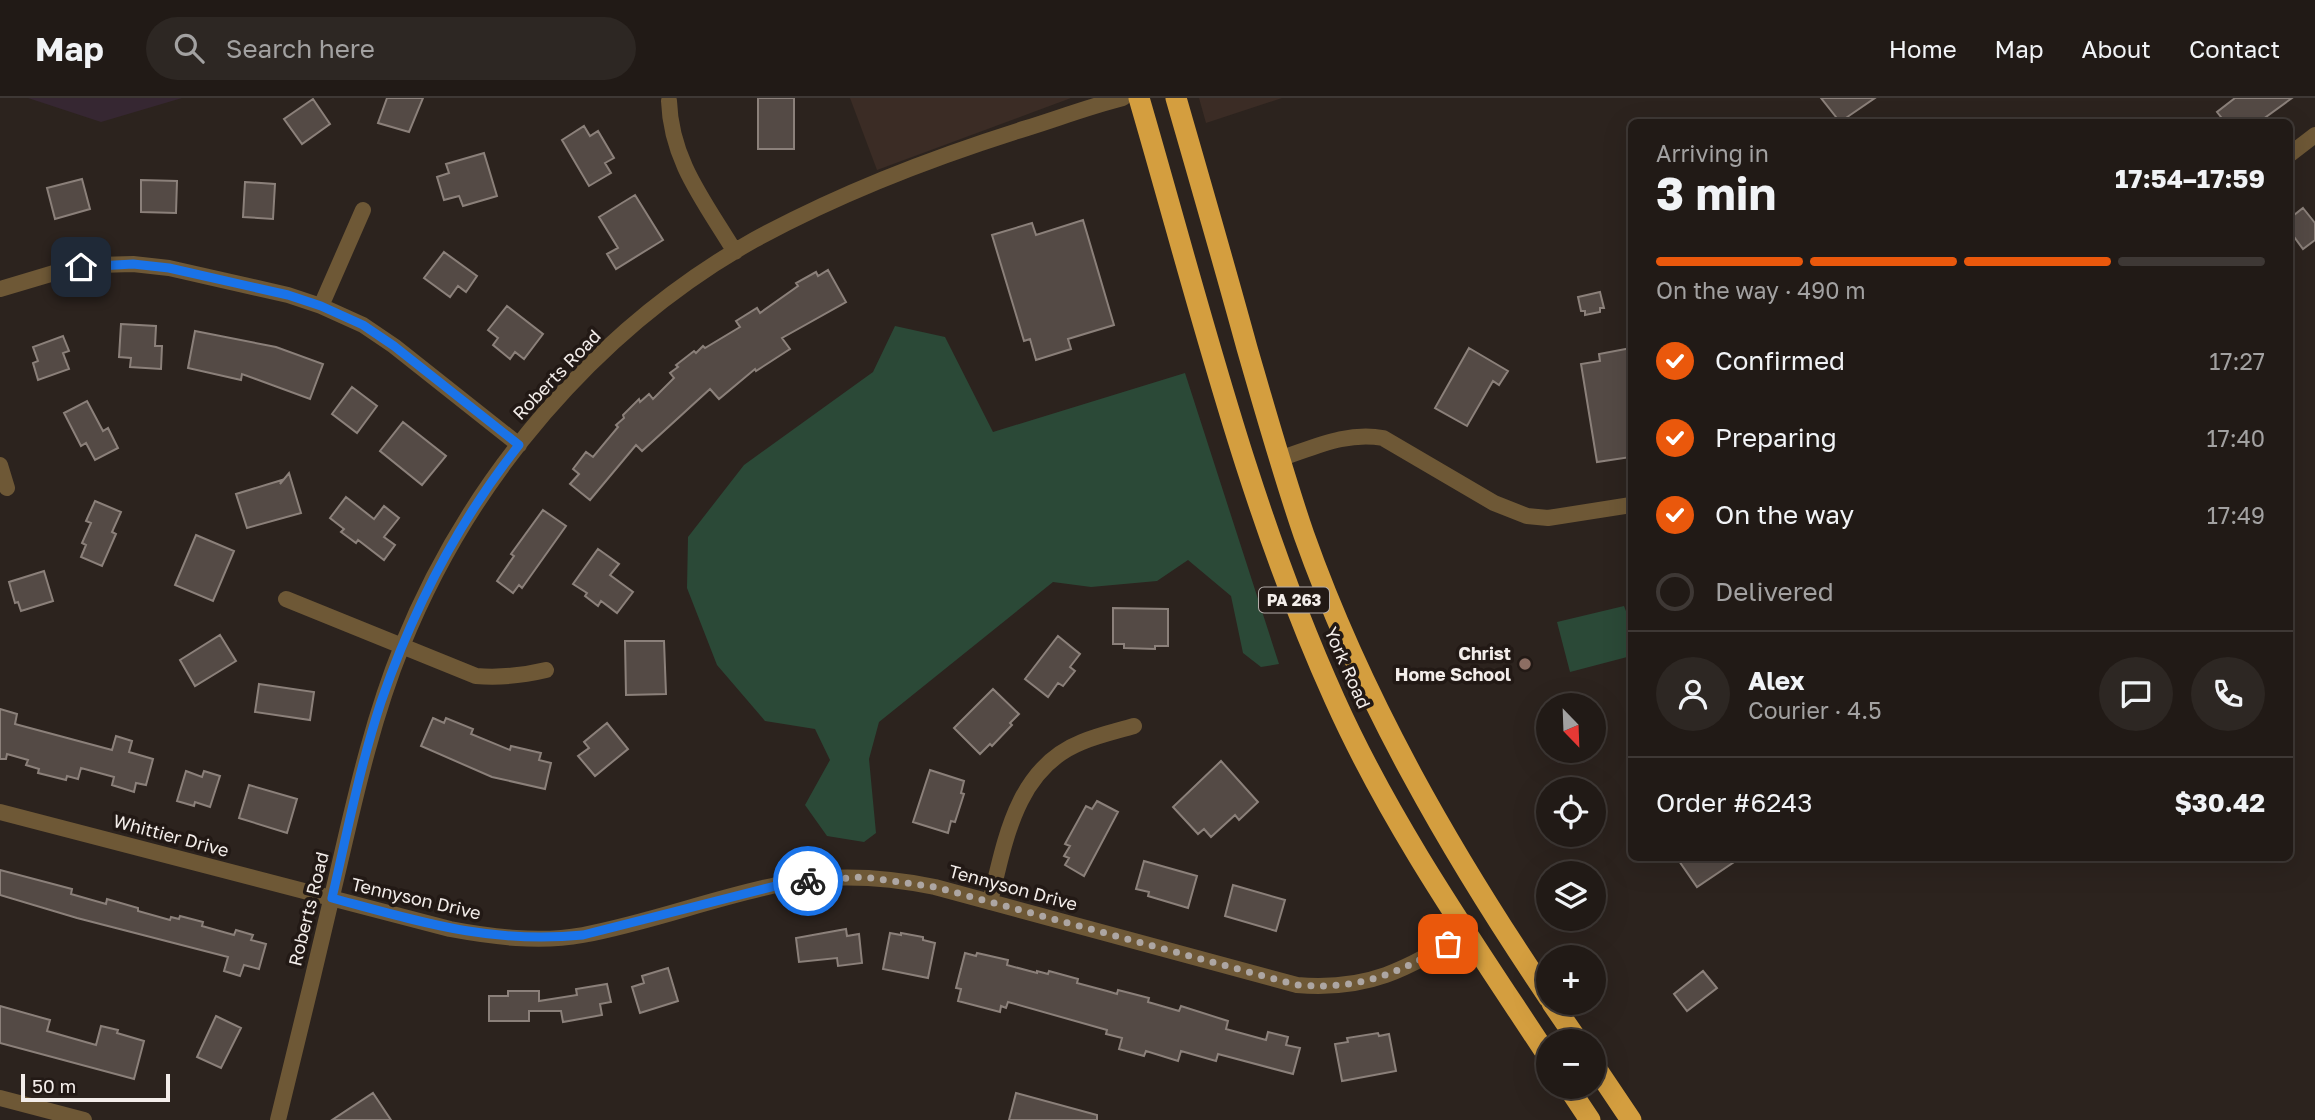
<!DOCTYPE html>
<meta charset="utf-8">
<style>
body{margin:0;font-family:"Golos Text",sans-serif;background:#2d2723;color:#f1f3f6;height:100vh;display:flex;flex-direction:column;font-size:26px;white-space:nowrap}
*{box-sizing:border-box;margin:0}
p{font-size:23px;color:#a2a1a1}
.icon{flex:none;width:38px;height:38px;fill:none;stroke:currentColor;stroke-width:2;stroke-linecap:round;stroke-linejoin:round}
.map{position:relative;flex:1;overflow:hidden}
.drawer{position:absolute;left:1628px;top:21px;width:665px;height:742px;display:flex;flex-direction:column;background:#211a16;border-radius:10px;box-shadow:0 7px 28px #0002,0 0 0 2px #3e3835}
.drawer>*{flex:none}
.needle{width:46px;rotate:157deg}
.controls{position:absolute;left:1536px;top:595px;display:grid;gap:14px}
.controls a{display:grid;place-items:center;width:70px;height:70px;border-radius:50%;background:#211a16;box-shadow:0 7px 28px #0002,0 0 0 2px #3e3835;font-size:35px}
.scale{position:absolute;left:21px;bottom:18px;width:149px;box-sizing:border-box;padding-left:7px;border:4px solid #f3edea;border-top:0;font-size:19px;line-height:24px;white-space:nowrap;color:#f3edea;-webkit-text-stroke:5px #221915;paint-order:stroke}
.pin{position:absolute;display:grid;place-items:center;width:60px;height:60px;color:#fff;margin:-30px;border-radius:14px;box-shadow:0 4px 10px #0006}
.courier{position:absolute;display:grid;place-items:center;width:70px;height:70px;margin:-35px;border:5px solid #1a73e8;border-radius:50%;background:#fff;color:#222;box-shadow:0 2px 9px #0007}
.overview em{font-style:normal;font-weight:700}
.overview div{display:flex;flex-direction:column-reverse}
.overview{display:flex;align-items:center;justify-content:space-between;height:119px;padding:0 28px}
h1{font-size:46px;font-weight:700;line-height:52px}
.bar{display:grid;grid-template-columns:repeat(4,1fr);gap:10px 7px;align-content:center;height:84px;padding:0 28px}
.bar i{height:9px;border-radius:5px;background:#3e3835}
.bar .selected{background:#ea580c}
.bar p{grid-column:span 4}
.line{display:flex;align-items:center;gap:18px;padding:0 28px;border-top:2px solid #3e3835}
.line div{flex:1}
.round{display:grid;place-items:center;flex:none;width:74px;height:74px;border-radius:37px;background:#2d2723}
ol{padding:0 28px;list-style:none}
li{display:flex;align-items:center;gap:21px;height:77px}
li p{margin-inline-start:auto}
li .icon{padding:7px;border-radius:50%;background:#ea580c;color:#fff;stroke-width:4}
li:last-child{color:#a2a1a1}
li i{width:38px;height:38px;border:4px solid #3e3835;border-radius:50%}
header{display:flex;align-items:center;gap:42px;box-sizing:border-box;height:98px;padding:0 35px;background:#211a16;border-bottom:2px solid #3e3835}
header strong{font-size:33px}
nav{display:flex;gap:38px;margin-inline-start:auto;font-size:24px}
.search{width:490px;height:63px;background:#2d2723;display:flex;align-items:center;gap:18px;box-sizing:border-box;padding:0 24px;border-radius:38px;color:#a2a1a1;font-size:26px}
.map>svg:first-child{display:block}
</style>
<header>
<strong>Map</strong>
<div class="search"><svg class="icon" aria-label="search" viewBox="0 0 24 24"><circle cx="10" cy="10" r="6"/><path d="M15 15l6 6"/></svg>Search here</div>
<nav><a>Home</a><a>Map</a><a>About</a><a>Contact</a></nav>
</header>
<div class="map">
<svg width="2315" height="1022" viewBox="0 0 2315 1022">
<rect width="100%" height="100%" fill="#2c231e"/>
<path fill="#3b2c25" d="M850,0H1071L877,72Z
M1199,0H1282L1206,25Z"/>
<path fill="#362732" d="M28,0H182L101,24Z"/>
<path fill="#2b4937" d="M895,228L945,239L993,334L1185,275L1279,566L1261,569L1243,555L1231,498L1188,462L1157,483L1091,489L1053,484L879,624L869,661L876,735L864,744L827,738L805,707L830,662L815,631L765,623L717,567L687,490L688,439L744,367L873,274Z
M1624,508L1631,526V558L1570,574L1557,524Z"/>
<path fill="#544a45" stroke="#8b807a" stroke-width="2" d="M387,0H423L409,34L378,25Z
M758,0H794V51H758Z
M1821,0H1875L1840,24Z
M2235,0H2292L2259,24H2225L2217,14Z
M313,1L330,26L302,46L284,21Z
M584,28L590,38L598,33L614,60L605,65L611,75L589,88L562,42Z
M484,55L497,98L463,108L459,98L444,102L437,79L449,75L446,66Z
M82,81L90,111L55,121L47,90Z
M141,82L177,83L176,115L141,114Z
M245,84L275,86L273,121L243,119Z
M635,97L663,142L616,171L607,156L618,150L599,119Z
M2303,110L2315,125V142L2303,151L2289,132V121Z
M1083,122L1114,227L1068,241L1071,251L1036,262L1030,241L1024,243L992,137L1032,125L1036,137Z
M444,154L477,178L466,194L458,188L450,199L424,180Z
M828,172L846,204L782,240L790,251L756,273L755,271L719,301L710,291L642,353L636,347L590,402L570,386L579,376L573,371L586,354L593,359L618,329L616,327L624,320L623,317L639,301L640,304L649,296L653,301L674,280L670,275L678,269L676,267L694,253L696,255L703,248L705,250L740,229L736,223L757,210L760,215L798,188L796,185L816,174L818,178Z
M1600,194L1604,210H1600V214L1585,217V213H1581L1578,199Z
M507,208L543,236L524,261L515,254L510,261L493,247L498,240L488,232Z
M121,226L156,228L155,248H162L161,271L130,269L131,260L119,259Z
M195,233L276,249L323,266L310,301L242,276L241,282L188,270Z
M63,238L69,253L63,255L69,271L38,282L33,265L38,263L33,249Z
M1469,250L1508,273L1499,287L1493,283L1467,328L1435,310Z
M1631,250V359L1597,364L1581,266L1600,263L1599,256Z
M352,289L377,308L357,335L332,316Z
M87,303L103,333L108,330L118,350L95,362L86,345L81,348L64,315Z
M403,324L446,358L422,387L380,353Z
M289,375L301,415L247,430L236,396L282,382L280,386Z
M346,399L374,421L384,408L399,420L384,439L395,447L384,462L358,442L356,445L341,434L344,431L330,420Z
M95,403L121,414L112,434L116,436L102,468L81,459L86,447L82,445L91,425L86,423Z
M543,412L566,428L522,490L519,487L513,495L497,483L514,458L511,456Z
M196,437L234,453L213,503L175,487Z
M598,451L619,466L610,477L633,494L617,515L601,503L598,508L585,498L587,495L573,486Z
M44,473L53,503L21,513L18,504L15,505L9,484Z
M1113,510L1168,511V548H1155V551L1124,550V546H1113Z
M220,537L236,563L195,588L180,562Z
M1058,538L1080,556L1070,569L1075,573L1063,588L1058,585L1048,599L1025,581Z
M625,543H664L666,596L626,597Z
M259,586L314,594L310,622L255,614Z
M993,591L1019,616L1010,625L1012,627L992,648L990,646L980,656L954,630Z
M0,611L17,616L15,626L112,652L116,638L132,643L129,654L153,661L146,687L136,685L134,694L112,687L114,679L81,670L78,681L67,678L66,682L38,675L39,671L26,667L28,662L7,656L6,661H0Z
M433,620L444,625L446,620L473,631L471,636L510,652L511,648L541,655L539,662L551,665L545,691L492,679L421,648Z
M607,625L628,651L595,678L578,658L589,650L584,644Z
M1221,663L1258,704L1239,722L1235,717L1211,739L1204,731L1198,736L1173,709Z
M930,672L964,683L961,695L964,696L955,724L951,723L948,735L913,724Z
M186,673L202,679L204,673L220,678L210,709L195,704L194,708L177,703Z
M249,687L297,701L287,735L239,720Z
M1097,703L1118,714L1084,778L1065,767L1069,760L1064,758L1070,748L1065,746L1086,708L1092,711Z
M1677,760H1740L1697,789Z
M1144,763L1197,778L1188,810L1148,798L1149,794L1136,791Z
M0,772L72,791L71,796L106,806L107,801L138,810V813L170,822L171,819L179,821L180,818L203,824L202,828L234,837L236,832L253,837L251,842L266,846L259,871L244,867L240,878L224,873L228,859L77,820L0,797Z
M1233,787L1285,802L1276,833L1225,818Z
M846,831L847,838L859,836L862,865L838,868L837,860L799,864L796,840Z
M890,835L901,837V835L923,839V842L935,845L928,880L883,871Z
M965,855L976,858L977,855L1008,862L1007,867L1037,875V873L1048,876L1049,873L1078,881L1077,885L1107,893L1117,896L1118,892L1149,900L1148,904L1179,913L1181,908L1228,923L1226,931L1266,942L1268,934L1288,939L1286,947L1300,950L1293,976L1218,956L1216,963L1181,953L1178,963L1146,953L1144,958L1119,951L1122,940L1106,936L1107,932L1008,904L1006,910L1001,908L1000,914L958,903L961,891L956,890Z
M668,870L678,903L640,915L632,889L644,885L642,878Z
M1703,873L1717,890L1687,913L1674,896Z
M607,886L611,904L600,906L602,917L563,924L561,913H529V923H489V898H508V893H539V903L577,897L576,891Z
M0,908L50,922L47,933L96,947L101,928L118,932L117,935L144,943L134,981L0,945Z
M216,918L241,930L221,970L197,959Z
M1378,935L1379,938L1389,936L1396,973L1342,983L1335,946L1348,944L1347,940Z
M373,995L391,1022H332Z
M1016,995L1097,1017V1022H1009Z"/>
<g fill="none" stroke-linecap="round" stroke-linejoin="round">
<path stroke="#6e5836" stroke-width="16" d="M669,3C671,63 705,104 735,154
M2289,57L2315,37
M0,191L64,172L98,167L133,166L169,170L288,197L321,208L363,227L394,248L519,347
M321,208L363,112
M1279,361C1313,350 1347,333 1383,340L1494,405L1527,418L1548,420L1631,407
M0,367L7,390
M286,501L476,578C501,580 521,578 546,572
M0,714L450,831C493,839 539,845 583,837C653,824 721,797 791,784C839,776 887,779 935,789L1297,887C1370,893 1406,871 1466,835
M990,804C1005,743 1016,670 1082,644C1099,637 1117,633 1134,628
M0,1000L84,1022
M278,1022C298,940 318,859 337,777C355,700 372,622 402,548C470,380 596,231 754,142C840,95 934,59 1027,30C1059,20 1091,8 1123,0"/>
<path stroke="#d49e3f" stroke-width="21" d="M1139,0C1198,202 1248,410 1335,602C1392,729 1473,844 1549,960
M1176,0C1200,83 1224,166 1247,250C1265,312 1283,376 1304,437C1363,603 1451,755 1549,900
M1552,905L1578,943
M1594,967L1631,1022
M1568,989L1590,1022"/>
</g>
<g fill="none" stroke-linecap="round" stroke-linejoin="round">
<path stroke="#ada6a3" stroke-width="7" stroke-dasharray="0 12.6" d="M808,783L863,779L935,789L1297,887C1358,892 1396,877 1448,846"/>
<path stroke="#1a73e8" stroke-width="9" d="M81,169L133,166L169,170L288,197L321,208L363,227L394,248L519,347C458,424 413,511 381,604C360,668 347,735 332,800C421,824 489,846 583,837L791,784L808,783"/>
</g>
<circle fill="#8d6e63" stroke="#221915" stroke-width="2.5" cx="1525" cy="566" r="7"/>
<g text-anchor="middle" stroke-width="7" stroke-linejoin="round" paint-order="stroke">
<rect fill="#221915" stroke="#b4adaa" stroke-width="2" x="1259" y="489.5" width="70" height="25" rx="5"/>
<g font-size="16" font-weight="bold" fill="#f3edea">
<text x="1294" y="508">PA 263</text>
</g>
<g font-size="18" fill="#f3edea" stroke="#221915">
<text transform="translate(557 277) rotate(-46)" y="6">Roberts Road</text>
<text transform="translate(1347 570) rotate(66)" y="6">York Road</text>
<text transform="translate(171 738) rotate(15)" y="6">Whittier Drive</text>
<text transform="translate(1013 790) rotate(15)" y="6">Tennyson Drive</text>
<text transform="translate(416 801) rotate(13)" y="6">Tennyson Drive</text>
<text transform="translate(309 811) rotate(-76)" y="6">Roberts Road</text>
</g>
<g font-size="18" font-weight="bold" fill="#f3edea" stroke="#221915" text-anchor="end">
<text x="1511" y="562">Christ<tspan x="1511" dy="21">Home School</tspan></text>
</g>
</g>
</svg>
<div class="controls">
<a><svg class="needle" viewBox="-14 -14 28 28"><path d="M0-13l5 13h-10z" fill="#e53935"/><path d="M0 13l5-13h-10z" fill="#a2a1a1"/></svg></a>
<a><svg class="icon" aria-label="locate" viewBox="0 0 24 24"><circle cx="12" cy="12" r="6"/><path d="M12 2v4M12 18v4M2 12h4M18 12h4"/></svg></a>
<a><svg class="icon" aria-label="layers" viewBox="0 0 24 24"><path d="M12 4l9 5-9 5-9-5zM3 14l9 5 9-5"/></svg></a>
<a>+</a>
<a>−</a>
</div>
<div class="scale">50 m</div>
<div class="pin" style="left:1448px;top:846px;background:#ea580c"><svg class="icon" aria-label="bag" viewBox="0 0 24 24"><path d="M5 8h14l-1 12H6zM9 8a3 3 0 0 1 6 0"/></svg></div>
<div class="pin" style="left:81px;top:169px;background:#1f2937"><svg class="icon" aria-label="home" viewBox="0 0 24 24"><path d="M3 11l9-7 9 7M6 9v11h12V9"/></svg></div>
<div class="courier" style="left:808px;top:783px"><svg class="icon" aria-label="bike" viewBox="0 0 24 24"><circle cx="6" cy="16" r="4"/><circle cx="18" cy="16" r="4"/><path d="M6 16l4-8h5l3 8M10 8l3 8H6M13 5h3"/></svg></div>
<section class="drawer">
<div class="overview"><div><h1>3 min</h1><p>Arriving in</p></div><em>17:54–17:59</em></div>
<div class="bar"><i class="selected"></i><i class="selected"></i><i class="selected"></i><i></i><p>On the way · 490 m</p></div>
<ol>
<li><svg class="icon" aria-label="check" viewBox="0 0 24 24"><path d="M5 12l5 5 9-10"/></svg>Confirmed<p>17:27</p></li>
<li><svg class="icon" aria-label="check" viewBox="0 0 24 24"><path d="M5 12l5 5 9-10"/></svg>Preparing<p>17:40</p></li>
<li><svg class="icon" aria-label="check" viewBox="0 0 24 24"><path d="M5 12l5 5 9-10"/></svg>On the way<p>17:49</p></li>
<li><i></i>Delivered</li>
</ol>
<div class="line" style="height:126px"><a class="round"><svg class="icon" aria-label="person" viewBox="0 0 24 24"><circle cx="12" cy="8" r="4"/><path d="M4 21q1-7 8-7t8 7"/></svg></a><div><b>Alex</b><p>Courier · 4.5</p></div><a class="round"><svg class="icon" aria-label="chat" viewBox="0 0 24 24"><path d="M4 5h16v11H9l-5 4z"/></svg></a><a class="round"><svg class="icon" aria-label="phone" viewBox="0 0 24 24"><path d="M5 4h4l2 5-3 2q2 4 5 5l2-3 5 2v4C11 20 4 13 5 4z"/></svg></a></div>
<div class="line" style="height:91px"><div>Order #6243</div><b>$30.42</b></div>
</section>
</div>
